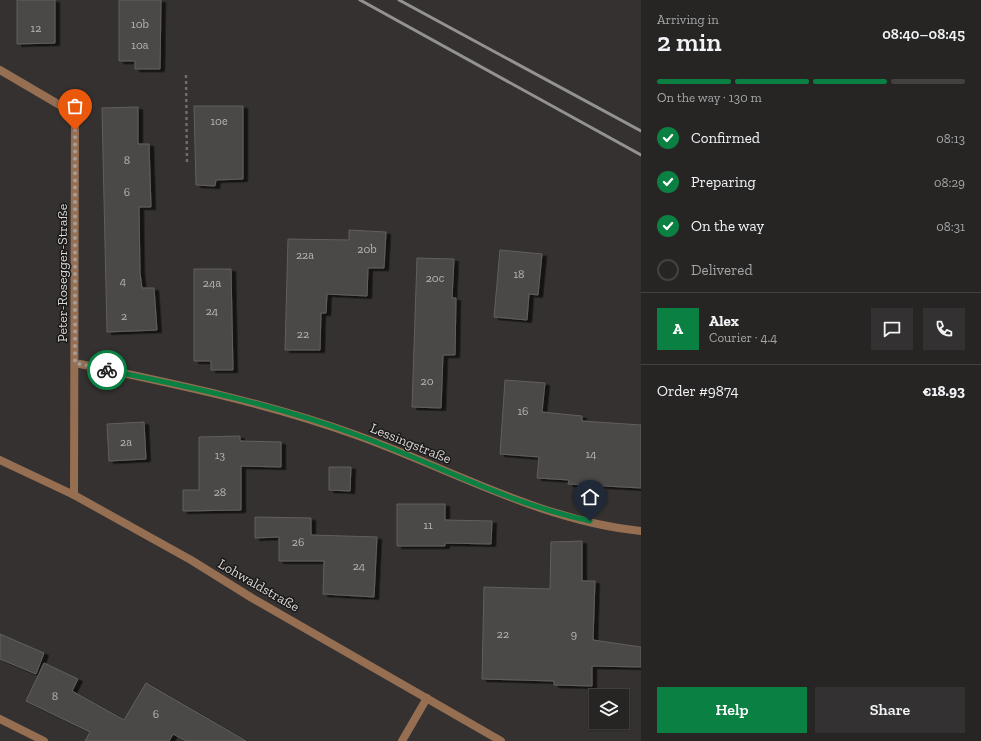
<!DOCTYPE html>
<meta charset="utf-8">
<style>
body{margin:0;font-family:"Zilla Slab",serif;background:#333131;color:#f1f3f6;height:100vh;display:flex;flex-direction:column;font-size:15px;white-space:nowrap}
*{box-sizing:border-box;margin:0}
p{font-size:13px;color:#a4a5a6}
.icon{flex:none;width:22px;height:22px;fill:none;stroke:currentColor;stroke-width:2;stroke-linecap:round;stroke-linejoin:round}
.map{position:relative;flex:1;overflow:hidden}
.panel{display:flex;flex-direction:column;background:#272524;width:340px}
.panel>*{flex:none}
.buttons{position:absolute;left:589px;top:689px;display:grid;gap:8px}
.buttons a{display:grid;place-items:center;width:40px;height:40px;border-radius:0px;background:#272524;box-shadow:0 1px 3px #0004,0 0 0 1px #434241;font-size:20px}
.pin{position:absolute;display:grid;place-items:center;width:34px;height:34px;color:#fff;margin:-41px -17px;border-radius:50% 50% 50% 0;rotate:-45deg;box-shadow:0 0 4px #0007}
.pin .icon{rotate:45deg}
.courier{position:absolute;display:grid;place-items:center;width:40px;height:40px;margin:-20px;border:3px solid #0b8043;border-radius:50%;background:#fff;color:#222;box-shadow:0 1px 5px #0007}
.summary em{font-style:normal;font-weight:600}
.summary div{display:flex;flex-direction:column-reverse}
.summary{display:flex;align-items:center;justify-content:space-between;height:68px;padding:0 16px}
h1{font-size:26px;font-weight:600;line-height:30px}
.bar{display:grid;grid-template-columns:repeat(4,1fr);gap:6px 4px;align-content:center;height:48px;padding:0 16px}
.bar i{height:5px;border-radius:3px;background:#434241}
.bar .selected{background:#0b8043}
.bar p{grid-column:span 4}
.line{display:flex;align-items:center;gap:10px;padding:0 16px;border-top:1px solid #434241}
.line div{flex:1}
.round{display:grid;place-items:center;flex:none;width:42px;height:42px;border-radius:0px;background:#333131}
ol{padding:0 16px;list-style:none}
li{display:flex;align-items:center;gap:12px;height:44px}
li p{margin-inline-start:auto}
li .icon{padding:4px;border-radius:50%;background:#0b8043;color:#fff;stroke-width:4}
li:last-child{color:#a4a5a6}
li i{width:22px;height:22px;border:2px solid #434241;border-radius:50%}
.action{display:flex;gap:8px;margin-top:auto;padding:8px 16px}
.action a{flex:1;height:46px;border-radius:0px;background:#0b8043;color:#fff;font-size:16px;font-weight:600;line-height:46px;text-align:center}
.action a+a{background:#333131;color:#f1f3f6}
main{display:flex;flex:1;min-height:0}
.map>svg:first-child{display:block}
</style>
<main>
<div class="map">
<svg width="641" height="741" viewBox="0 0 641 741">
<defs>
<filter id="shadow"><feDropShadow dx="4.5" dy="2.5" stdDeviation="0" flood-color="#0009"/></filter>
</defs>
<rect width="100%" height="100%" fill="#343130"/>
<path fill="#4b4846" stroke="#625f5e" filter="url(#shadow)" d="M17,0H55V43L17,44Z
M119,0H161L160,69H135V61H119Z
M194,106H243V179L216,180L215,186L196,185Z
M138,107V144H149L151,207H139L140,273L142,288H154L157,330L107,332L102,108Z
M349,230L386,232L384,268H368L367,296L327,294L326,313H321L320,350H285L288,239L349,240Z
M500,250L542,254L538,295L529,294L527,320L494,317Z
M417,258L454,259L452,298H456L455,355H443L441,408L412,407Z
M194,269H231L233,370H211V361H194Z
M505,380L545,383L542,412L582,416V421L641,425V488L568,484L569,480L537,478L539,457L500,454Z
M144,422L146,459L109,461L107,424Z
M240,436V441L281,442V467L241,466V510L183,511V490H199V437Z
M329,467H351L350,491L329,490Z
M397,504H445V520L492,521L491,544L445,543V546H397Z
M255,517L311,518V535L377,537L374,597L323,594L324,561H279V537L255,538Z
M582,541V581H595L593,640L641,647V667L592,666V686L554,685V681L482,679L484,587L550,589L551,542Z
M0,634L44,653L36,674L0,659Z
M44,663L78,679L72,691L124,720L146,683L246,741H186L173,734L169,741H85L90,732L26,701Z"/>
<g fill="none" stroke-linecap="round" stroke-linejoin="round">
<path stroke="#6f6c6b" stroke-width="2.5" stroke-dasharray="3 3" stroke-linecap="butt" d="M186,75L187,164"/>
<path stroke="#966e52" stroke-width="8" d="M0,70L75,114L74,495
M75,363C170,383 265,402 356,435C449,468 541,521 641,531
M0,719L44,741
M402,741L427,698"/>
<path stroke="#966e52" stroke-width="8" d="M0,460L74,495L191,560L252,598L501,741"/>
<path stroke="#949291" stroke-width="3" d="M360,0L641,155
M399,0L641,131"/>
</g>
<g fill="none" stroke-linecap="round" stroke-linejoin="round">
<path stroke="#a09e9d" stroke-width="4" stroke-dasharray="0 7.2" d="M75,130V363L107,370"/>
<path stroke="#0b8043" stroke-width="5" d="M107,370C191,387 276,405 357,435C434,463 509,504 590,521"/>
</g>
<g text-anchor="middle" stroke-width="3" stroke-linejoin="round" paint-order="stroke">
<g font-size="12" fill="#b6b4b3">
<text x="140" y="28">10b</text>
<text x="36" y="32">12</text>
<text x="140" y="49">10a</text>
<text x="219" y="125">10e</text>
<text x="127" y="164">8</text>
<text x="127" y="196">6</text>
<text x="367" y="253">20b</text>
<text x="305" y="259">22a</text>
<text x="519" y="278">18</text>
<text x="435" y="282">20c</text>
<text x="123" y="285">4</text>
<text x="212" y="287">24a</text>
<text x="212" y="315">24</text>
<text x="124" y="320">2</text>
<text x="303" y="338">22</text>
<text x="427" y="385">20</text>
<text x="523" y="415">16</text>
<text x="126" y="446">2a</text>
<text x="591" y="458">14</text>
<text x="220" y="459">13</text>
<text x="220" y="496">28</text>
<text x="428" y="529">11</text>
<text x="298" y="546">26</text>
<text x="359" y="570">24</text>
<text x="503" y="638">22</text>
<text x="574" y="638">9</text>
<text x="55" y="700">8</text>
<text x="156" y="718">6</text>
</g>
<g font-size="14" fill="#dad8d7" stroke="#1b1a19">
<text transform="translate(62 273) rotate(-90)" y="5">Peter-Rosegger-Straße</text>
<text transform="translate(411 443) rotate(22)" y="5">Lessingstraße</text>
<text transform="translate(259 585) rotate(30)" y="5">Lohwaldstraße</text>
</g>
</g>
</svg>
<div class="buttons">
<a><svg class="icon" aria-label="layers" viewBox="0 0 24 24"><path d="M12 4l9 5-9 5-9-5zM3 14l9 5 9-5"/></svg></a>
</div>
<div class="pin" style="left:75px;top:130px;background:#ea580c"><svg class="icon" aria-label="bag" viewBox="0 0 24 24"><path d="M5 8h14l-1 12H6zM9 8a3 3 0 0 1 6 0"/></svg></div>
<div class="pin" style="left:590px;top:521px;background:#1f2937"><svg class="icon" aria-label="home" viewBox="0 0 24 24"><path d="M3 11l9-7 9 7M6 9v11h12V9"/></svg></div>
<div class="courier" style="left:107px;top:370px"><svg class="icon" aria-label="bike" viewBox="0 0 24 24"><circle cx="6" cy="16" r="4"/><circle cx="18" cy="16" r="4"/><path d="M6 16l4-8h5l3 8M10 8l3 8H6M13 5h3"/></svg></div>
</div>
<section class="panel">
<div class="summary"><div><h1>2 min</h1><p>Arriving in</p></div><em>08:40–08:45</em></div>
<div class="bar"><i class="selected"></i><i class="selected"></i><i class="selected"></i><i></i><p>On the way · 130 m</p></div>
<ol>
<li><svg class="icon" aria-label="check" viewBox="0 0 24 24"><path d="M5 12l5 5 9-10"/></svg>Confirmed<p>08:13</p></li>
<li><svg class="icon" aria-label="check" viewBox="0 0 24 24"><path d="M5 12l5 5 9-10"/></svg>Preparing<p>08:29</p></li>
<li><svg class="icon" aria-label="check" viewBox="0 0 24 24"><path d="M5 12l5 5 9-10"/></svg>On the way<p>08:31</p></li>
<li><i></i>Delivered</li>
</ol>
<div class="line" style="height:72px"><b class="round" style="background:#0b8043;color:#fff">A</b><div><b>Alex</b><p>Courier · 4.4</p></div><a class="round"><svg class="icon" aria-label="chat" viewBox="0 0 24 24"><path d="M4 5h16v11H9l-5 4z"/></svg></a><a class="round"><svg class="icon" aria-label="phone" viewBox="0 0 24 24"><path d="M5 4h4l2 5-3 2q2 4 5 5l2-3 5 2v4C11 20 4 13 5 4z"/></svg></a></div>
<div class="line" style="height:52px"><div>Order #9874</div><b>€18.93</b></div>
<div class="action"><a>Help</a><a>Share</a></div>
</section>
</main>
